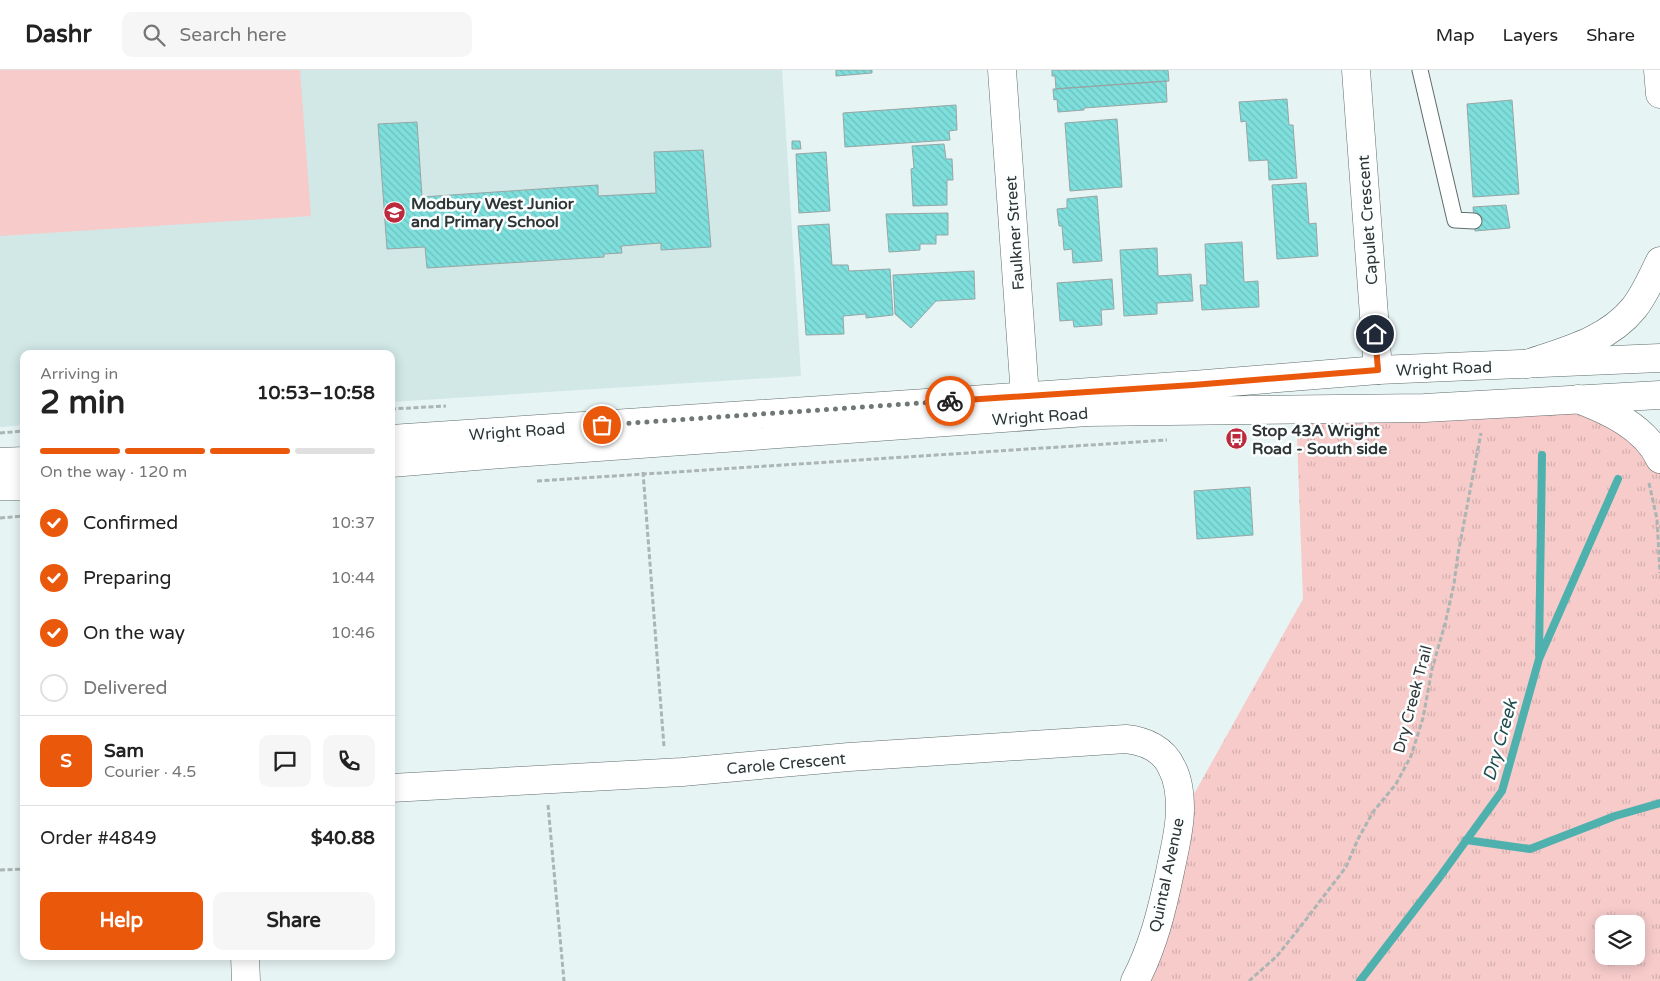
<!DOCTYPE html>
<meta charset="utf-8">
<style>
body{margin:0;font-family:"Varela Round",sans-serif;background:#f6f6f6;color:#222;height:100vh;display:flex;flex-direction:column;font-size:19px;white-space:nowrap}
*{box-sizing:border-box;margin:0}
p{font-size:16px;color:#767676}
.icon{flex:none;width:28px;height:28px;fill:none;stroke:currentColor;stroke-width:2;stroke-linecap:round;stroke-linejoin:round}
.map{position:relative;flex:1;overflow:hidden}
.panel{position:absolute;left:20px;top:280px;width:375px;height:610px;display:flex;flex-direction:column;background:#fff;border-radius:10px;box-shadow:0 2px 12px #0003}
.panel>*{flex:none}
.fabs{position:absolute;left:1595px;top:845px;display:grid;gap:10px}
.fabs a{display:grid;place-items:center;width:50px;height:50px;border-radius:10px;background:#fff;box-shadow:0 2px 12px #0003;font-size:25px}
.pin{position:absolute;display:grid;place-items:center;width:42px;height:42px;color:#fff;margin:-21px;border:2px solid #fff;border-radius:50%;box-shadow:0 1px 5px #0007}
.courier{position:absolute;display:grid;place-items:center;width:50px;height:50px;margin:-25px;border:4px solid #ea580c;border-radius:50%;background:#fff;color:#222;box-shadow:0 1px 6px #0007}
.head em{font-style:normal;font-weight:700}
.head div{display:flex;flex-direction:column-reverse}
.head{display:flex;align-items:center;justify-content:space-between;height:85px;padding:0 20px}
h1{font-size:32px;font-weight:700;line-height:38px}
.bar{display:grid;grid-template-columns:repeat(4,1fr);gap:8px 5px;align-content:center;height:60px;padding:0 20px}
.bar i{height:6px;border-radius:4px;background:#e0e0e0}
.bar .selected{background:#ea580c}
.bar p{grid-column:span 4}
.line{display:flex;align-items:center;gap:12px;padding:0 20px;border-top:1px solid #e0e0e0}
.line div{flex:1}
.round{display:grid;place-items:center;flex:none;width:52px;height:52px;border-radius:10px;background:#f6f6f6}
ol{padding:0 20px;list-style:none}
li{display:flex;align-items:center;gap:15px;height:55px}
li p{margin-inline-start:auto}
li .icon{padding:5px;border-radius:50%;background:#ea580c;color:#fff;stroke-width:4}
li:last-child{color:#767676}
li i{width:28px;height:28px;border:2px solid #e0e0e0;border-radius:50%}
.action{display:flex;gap:10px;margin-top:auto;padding:10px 20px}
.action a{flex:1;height:58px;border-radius:10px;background:#ea580c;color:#fff;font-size:20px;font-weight:700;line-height:58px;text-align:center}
.action a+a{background:#f6f6f6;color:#222}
header{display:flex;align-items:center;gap:30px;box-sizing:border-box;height:70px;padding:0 25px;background:#fff;border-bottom:1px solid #e0e0e0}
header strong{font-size:24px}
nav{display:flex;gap:28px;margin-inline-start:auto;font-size:18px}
.search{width:350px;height:45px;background:#f6f6f6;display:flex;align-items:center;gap:12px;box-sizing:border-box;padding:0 18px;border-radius:10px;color:#767676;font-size:19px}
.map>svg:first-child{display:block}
</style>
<header>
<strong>Dashr</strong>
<div class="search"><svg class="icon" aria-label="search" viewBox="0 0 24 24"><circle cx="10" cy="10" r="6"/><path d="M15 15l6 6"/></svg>Search here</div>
<nav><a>Map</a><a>Layers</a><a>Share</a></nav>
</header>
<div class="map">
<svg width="1660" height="911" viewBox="0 0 1660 911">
<defs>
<pattern id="park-tufts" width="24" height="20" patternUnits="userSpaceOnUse" patternTransform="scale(1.25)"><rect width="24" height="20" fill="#f6cbca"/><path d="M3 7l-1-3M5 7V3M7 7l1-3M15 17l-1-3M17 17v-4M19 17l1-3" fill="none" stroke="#d3afae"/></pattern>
<pattern id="building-back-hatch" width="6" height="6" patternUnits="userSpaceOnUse" patternTransform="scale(1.25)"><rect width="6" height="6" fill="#7edfdc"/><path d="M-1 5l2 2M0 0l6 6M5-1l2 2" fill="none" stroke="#6dc0bd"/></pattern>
</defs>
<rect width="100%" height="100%" fill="#e6f4f3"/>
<path fill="#d1e8e7" d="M0,0H782L801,306L391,332V284H24V355L0,357Z"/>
<path fill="url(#park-tufts)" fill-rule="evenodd" d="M1570,329L1660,391V911H1129L1179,751L1303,529L1296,340ZM1604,854H1636V886H1604Z"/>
<path fill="#f6cbca" d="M0,0H300L311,146L0,166Z"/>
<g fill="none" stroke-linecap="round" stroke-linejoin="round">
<path stroke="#4eb1ae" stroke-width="8" d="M1539,585L1542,385
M1466,770L1530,779L1615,746L1660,733
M1360,911L1439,808L1502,721L1539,589L1618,409"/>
</g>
<path fill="url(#building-back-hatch)" stroke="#98a5a5" d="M836,0H872V3L836,6Z
M1052,0H1168L1169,11L1056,19L1055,6H1052Z
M1166,11L1167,32L1084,38V40L1058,42L1057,29L1054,30L1053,19Z
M1287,29L1289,55H1293L1297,108L1269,110L1268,90L1249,91L1246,51L1241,52L1239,32Z
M1512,30L1519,124L1473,127L1467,34Z
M956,35L957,60L949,61L950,70L845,77L843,43Z
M1117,49L1122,117L1070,121L1065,53Z
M417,52L422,127L598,115V126L656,123L654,82L703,80L711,177L661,180V173L621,176L622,183L604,184V187L427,198L425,177L387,179L378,54Z
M792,71H800L801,79H792Z
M944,74L946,89H952L953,110H947V135L913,136L911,99L914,98L912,76Z
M826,82L830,141L799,143L796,84Z
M1306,113L1309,154L1316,153L1318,186L1277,189L1272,115Z
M1097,126L1102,191L1073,193L1072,179L1064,180L1062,156H1059L1057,139L1067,138V129Z
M1506,135L1510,158L1475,161L1473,137Z
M948,143V165H936V174H920V180L889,182L886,144Z
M829,154L832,195H848L849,201L890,199L893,245L866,248V244L843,246L844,264L806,265L798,156Z
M1242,172L1244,212L1258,211L1259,237L1202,240L1200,215H1207L1205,174Z
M1157,178L1158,206L1191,204L1193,231L1157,233V244L1124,246L1120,180Z
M974,201L975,229L936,231L911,258L895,244L893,205Z
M1112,209L1114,239L1101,240L1102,255L1074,257L1073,250L1060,251L1057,213Z
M1250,417L1253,465L1197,469L1194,421Z"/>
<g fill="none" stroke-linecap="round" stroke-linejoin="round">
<defs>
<path id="service" d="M1420,0L1455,150L1474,151"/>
<path id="minor" d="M1002,0L1025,326
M1356,0L1378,300
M391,718L682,702L849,687L1126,669C1145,671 1164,679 1172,698C1178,709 1180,726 1180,739C1180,760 1174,781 1170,802C1162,840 1153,877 1135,911
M245,886L246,911"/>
<path id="secondary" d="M391,369L1193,315L1378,300L1660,288
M0,392L24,391
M391,393L501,384L1087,342L1424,338L1660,325
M0,416H24"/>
<path id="primary" d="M1658,0L1660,24
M1527,294C1565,281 1607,271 1634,238C1645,224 1652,207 1660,191
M1578,329C1609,341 1645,357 1660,389"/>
</defs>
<use href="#service" stroke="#606d6c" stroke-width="17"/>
<use href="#minor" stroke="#606d6c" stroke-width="29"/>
<use href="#secondary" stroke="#606d6c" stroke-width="29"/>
<use href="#primary" stroke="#606d6c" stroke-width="29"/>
<path stroke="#aab5b4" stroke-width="3" stroke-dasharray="5 2.5" stroke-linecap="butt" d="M391,339L446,336
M0,363L24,361
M643,402L664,677
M537,411L1167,370
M1649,413L1657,449L1660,503
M0,448L24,446
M548,735L564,911
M0,800L24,799
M1249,911L1277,886L1301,856L1346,797L1358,769L1373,742L1396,714L1411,686L1423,648L1432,599L1445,554L1454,514L1458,484L1481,363"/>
<use href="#service" stroke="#fff" stroke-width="15"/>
<use href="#minor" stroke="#fff" stroke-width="28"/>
<use href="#secondary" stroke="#fff" stroke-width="28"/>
<use href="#primary" stroke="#fff" stroke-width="28"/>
</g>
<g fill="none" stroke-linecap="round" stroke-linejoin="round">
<path stroke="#6f7777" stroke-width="5" stroke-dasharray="0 9" d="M602,355L950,331"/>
<path stroke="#ea580c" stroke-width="6" d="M950,331L1193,315L1378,300L1375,264"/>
</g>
<defs>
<symbol id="school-disc" viewBox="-11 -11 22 22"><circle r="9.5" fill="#bc2b3d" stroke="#fcffff"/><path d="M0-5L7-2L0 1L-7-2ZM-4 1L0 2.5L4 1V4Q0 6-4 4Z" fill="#fff"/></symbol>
<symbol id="bus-disc" viewBox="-11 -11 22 22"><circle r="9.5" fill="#bc2b3d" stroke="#fcffff"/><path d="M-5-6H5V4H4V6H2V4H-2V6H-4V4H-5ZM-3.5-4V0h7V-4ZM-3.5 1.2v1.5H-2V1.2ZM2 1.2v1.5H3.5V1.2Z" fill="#fff"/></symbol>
</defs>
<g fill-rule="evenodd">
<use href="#school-disc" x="382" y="130" width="25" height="25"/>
<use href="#bus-disc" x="1224" y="356" width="25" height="25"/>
</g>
<g text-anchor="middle" stroke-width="5" stroke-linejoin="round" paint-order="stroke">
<g font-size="16" font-weight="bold" fill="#2f3434" stroke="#fcffff" text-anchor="start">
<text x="411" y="139">Modbury West Junior<tspan x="411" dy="18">and Primary School</tspan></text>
<text x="1252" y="366">Stop 43A Wright<tspan x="1252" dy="18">Road - South side</tspan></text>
</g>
<g font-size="16" fill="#2f3434" stroke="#fcffff">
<text transform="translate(1367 150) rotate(-94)" y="6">Capulet Crescent</text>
<text transform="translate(1014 163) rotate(-94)" y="6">Faulkner Street</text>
<text transform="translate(1444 298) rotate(-2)" y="6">Wright Road</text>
<text transform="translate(1040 346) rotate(-4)" y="6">Wright Road</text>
<text transform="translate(517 361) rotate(-4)" y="6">Wright Road</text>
<text transform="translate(1412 629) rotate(-75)" y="6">Dry Creek Trail</text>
<text transform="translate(786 693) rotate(-5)" y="6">Carole Crescent</text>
<text transform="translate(1166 805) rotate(-78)" y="6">Quintal Avenue</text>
</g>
<g font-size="18" font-style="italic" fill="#224e4d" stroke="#fcffff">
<text transform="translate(1500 670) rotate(-74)" y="6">Dry Creek</text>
</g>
</g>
</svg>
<div class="fabs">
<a><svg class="icon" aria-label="layers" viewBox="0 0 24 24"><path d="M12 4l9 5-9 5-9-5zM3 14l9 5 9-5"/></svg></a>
</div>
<div class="pin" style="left:602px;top:355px;background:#ea580c"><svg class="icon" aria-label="bag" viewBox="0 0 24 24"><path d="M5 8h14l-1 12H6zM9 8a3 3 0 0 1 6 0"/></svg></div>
<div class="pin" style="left:1375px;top:264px;background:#1f2937"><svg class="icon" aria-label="home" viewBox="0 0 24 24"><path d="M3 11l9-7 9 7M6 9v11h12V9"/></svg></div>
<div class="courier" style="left:950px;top:331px"><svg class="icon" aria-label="bike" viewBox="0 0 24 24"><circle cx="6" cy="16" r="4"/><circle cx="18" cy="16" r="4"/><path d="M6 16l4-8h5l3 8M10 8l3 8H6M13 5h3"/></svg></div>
<section class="panel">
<div class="head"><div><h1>2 min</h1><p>Arriving in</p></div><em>10:53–10:58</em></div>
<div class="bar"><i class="selected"></i><i class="selected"></i><i class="selected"></i><i></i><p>On the way · 120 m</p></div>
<ol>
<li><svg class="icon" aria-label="check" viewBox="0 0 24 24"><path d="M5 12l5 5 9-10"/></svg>Confirmed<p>10:37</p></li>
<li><svg class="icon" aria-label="check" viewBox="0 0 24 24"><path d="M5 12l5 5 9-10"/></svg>Preparing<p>10:44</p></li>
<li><svg class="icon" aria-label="check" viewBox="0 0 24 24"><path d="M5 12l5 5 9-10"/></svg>On the way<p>10:46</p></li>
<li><i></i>Delivered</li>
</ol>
<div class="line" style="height:90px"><b class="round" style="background:#ea580c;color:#fff">S</b><div><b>Sam</b><p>Courier · 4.5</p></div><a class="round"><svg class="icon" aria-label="chat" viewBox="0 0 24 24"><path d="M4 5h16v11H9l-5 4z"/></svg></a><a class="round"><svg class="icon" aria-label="phone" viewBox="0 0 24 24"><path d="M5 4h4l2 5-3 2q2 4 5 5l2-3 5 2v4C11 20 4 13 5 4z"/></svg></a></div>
<div class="line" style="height:65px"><div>Order #4849</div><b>$40.88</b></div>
<div class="action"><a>Help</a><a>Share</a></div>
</section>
</div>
